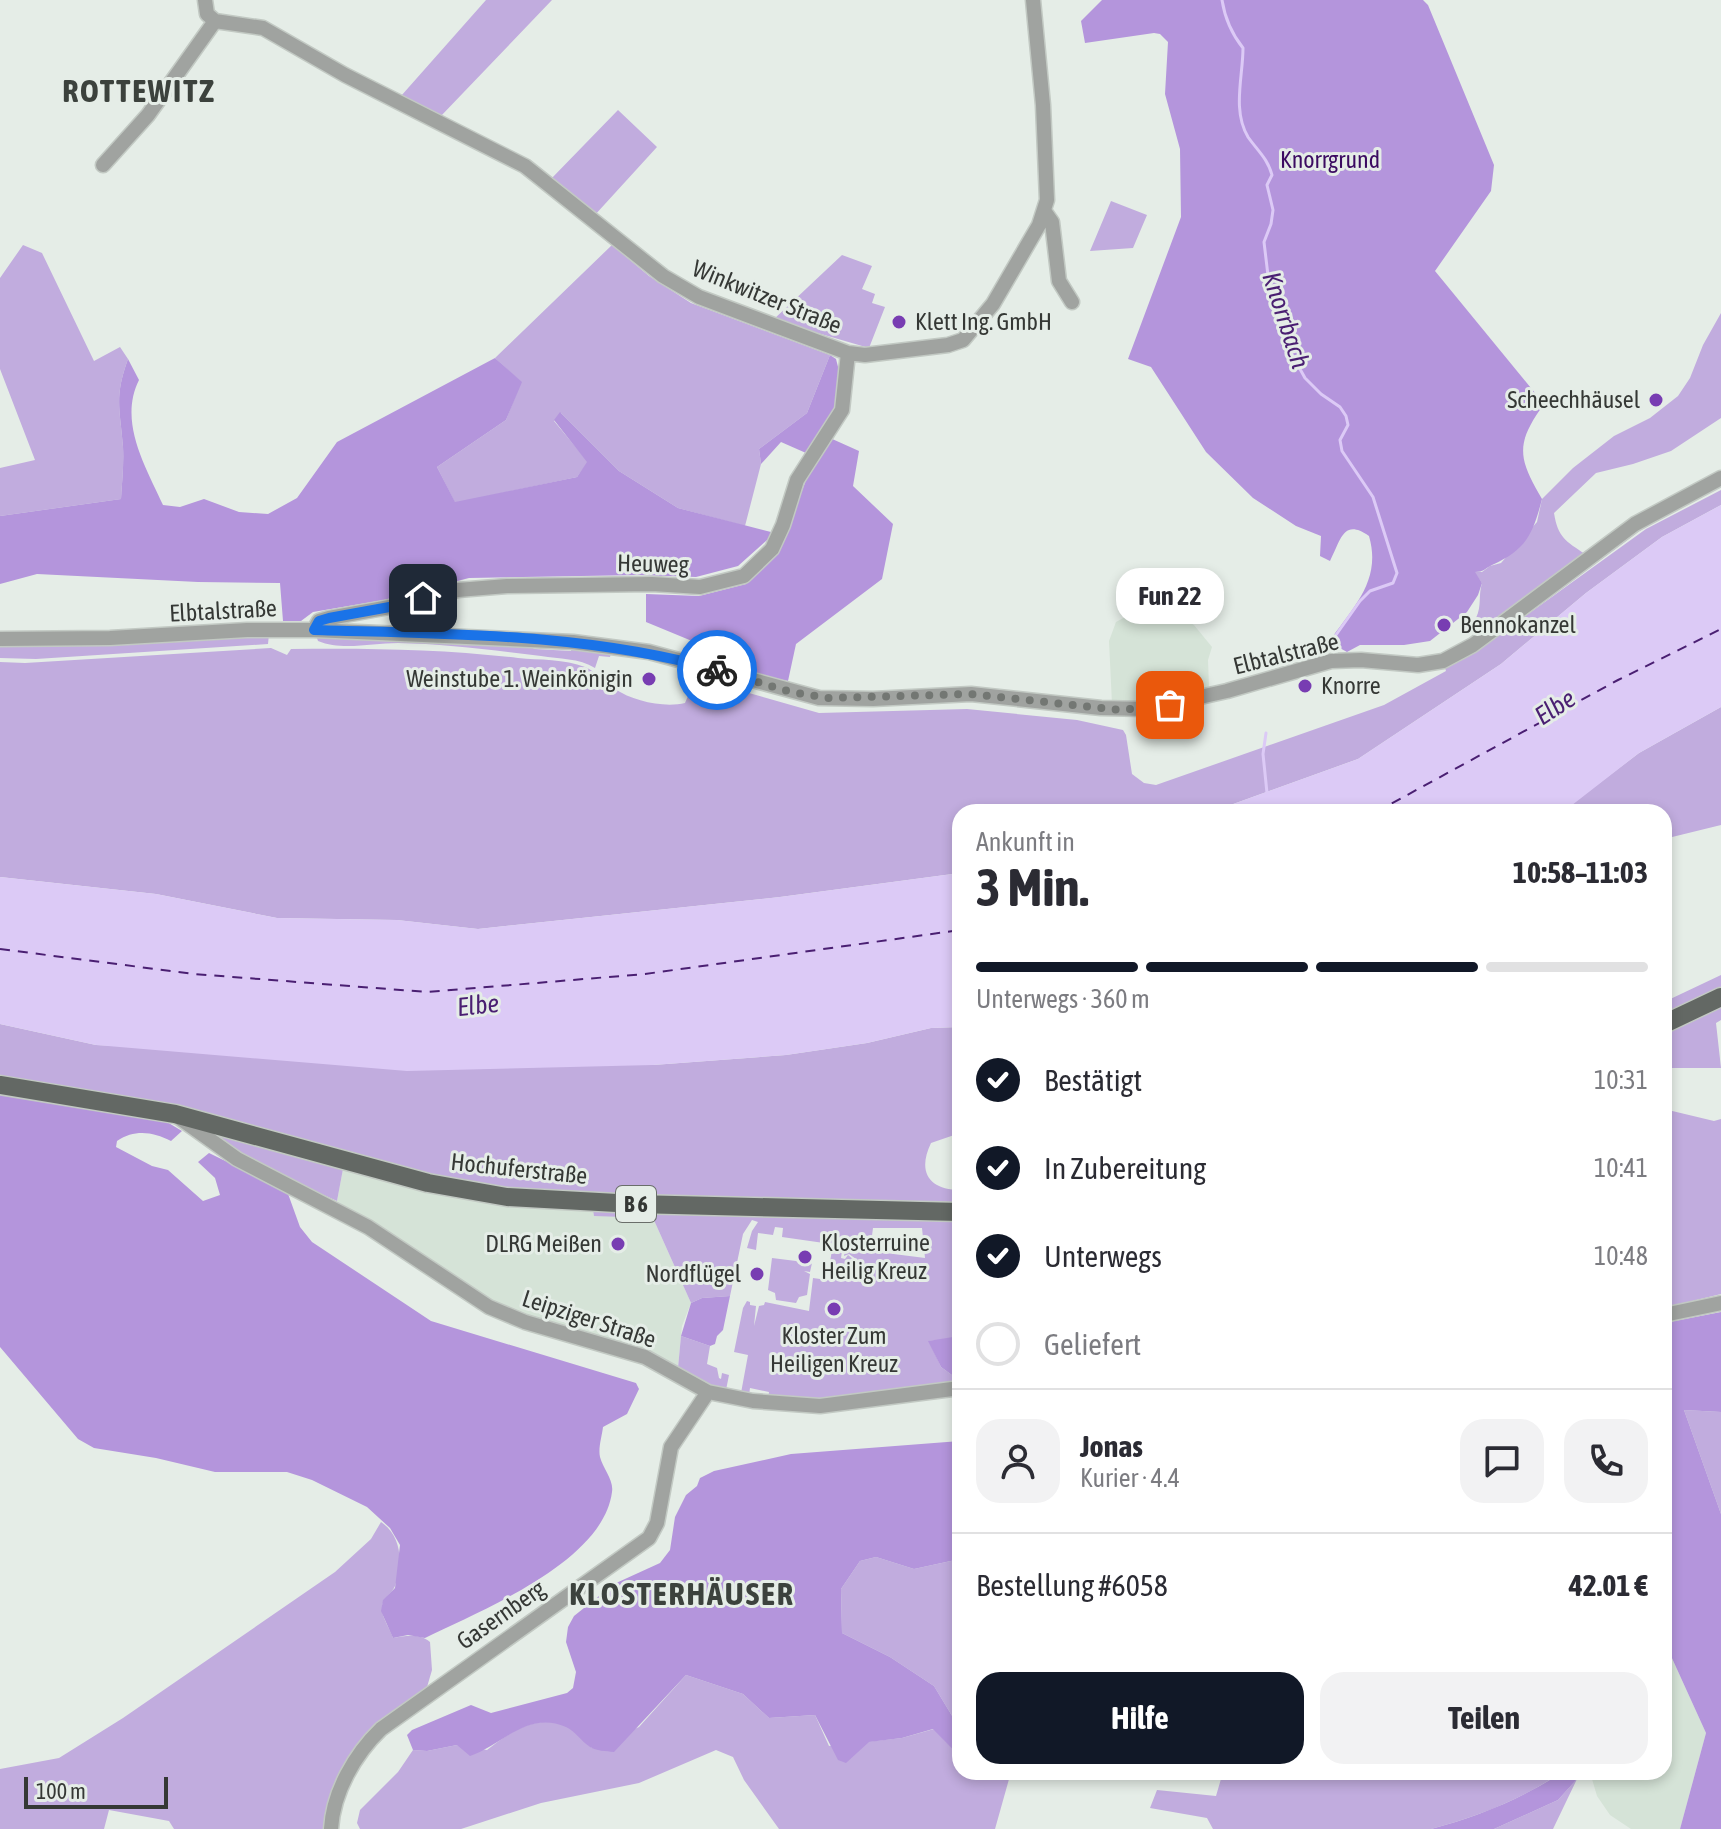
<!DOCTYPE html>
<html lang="de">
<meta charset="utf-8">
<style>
body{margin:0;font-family:"Asap Condensed",sans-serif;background:#f2f2f3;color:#2b2b33;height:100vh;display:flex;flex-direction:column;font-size:30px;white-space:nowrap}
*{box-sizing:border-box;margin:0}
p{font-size:26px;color:#7c7c81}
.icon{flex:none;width:44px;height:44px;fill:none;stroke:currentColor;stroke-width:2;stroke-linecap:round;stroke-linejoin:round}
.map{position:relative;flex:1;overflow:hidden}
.side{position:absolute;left:952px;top:804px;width:720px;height:976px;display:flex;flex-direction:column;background:#fff;border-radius:24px;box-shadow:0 4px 12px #0003}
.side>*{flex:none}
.scale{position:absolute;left:24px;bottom:20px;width:144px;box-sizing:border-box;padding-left:8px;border:4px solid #353835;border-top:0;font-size:22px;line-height:28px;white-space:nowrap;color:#353835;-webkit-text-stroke:6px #e5ede7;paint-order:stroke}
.pin{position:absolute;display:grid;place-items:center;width:68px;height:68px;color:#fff;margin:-34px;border-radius:16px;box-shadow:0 4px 12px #0006}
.courier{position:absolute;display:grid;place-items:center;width:80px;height:80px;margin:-40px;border:6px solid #1a73e8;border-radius:50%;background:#fff;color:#222;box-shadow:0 2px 10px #0007}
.bubble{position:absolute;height:56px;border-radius:24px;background:#fff;box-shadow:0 4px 12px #0003;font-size:26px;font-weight:700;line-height:56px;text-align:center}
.headline em{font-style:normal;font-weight:700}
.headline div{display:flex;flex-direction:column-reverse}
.headline{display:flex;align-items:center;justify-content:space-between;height:136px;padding:0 24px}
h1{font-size:52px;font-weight:700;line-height:60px}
.bar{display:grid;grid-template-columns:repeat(4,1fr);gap:12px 8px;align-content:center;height:96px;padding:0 24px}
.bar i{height:10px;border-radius:6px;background:#e1e1e2}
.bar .selected{background:#111827}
.bar p{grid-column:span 4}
.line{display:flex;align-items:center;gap:20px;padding:0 24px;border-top:2px solid #e1e1e2}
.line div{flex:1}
.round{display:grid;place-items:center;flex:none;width:84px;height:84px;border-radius:24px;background:#f2f2f3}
ol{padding:0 24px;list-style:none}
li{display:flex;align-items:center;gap:24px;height:88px}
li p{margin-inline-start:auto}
li .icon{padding:8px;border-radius:50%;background:#111827;color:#fff;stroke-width:4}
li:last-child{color:#7c7c81}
li i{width:44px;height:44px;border:4px solid #e1e1e2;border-radius:50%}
.primary-button{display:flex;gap:16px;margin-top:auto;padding:16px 24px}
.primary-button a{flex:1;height:92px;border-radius:24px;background:#111827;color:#fff;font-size:32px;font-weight:700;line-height:92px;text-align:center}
.primary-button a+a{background:#f2f2f3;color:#2b2b33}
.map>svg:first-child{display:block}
</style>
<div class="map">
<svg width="1721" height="1829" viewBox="0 0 1721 1829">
<rect width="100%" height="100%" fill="#e5ede7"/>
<path fill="#d5e3d7" d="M1160,607L1178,615L1194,625L1212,647L1208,660L1209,687L1191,694L1148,704H1112L1109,641L1116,622L1140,609Z
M343,1169L494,1205L593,1210L594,1215L653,1218L691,1303L682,1326L678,1368L506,1311L337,1201Z
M1664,1648L1671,1656L1706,1733L1680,1829H1631L1610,1815L1597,1796L1592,1779L1593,1772H1664Z"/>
<path fill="#c1acde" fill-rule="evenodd" d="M486,0H552L440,117L401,96Z
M618,110L657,147L594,216L550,180Z
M1111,201L1147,215L1133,248L1090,251Z
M23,245L42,253L94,361L120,347L128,359C114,398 120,408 123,447C124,464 122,482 121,499L0,516V468L35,460L0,369V278Z
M612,245L649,276L691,303L830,355L807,413L759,449L761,464L745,526L678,508L619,471L561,413L554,421L588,462L577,477L455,503L437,467L506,420L521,382L495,358Z
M842,255L872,266L862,289L875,294L872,303L885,307L869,348L773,320Z
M1721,313V418L1671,451L1633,464L1596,473L1554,513C1558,538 1566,541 1585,554L1481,632L1476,618C1482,606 1478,596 1482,583L1474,572H1482L1490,566L1501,563L1537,522L1542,499L1573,468L1614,436L1650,418L1678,396L1690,378L1703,345Z
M1721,482V487L1678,508L1638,532L1484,646L1646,529L1721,490V505L1662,537L1586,593L1501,664L1358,759L1211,812H960V873L780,897L478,929L397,920L277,918L156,894L0,877V662L25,663L271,648L287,655L291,649C366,648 442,649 518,658C539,660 565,659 585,667C596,672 605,682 615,689C633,701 664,708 685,703L693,684L703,680L819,713L967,709L1077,720L1123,730L1126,735L1132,774L1144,783L1156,785L1384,705L1446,671L1444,665L1635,529Z
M269,634L268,644L36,659L0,658V643Z
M316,635L518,642L535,649L571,651L572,646L612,650L610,657L599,656L595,668C579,658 559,659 541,656C494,650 445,644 398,643C372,643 342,651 318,641Z
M1721,707V825L1664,839V812H1561L1639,753Z
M1721,975V990L1664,1017V1002Z
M1721,1003V1020L1716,1023L1721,1068H1664V1031Z
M0,1024L96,1045L653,1065L786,1055L867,1043L931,1028L960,1027V1133L931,1143C917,1172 929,1190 960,1190V1338L929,1341L941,1367L960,1381V1384L817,1401L768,1399L769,1392L750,1388L749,1395L741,1393L748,1355L734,1352L743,1308L747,1301L750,1302V1305L756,1306L754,1326L759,1306L764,1305L765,1302L809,1311L813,1278L827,1280L833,1244L836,1240L843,1244L841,1258L845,1259L848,1255L854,1260L852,1281L856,1259L849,1254L844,1256L846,1244L839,1238L835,1239L831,1244L782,1237L783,1228L775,1227L773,1235L758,1233L756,1250L747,1248L752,1231L758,1222L752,1220L743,1234L730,1296L702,1298L691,1303L653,1218L594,1216L593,1210L494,1205L217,1120L0,1078ZM873,1228H922L925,1258L870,1251Z
M1664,1109L1714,1121L1721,1119V1294L1664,1308Z
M188,1119L343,1169L337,1201L245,1160Z
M772,1258L812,1263L810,1272L804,1271L810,1274L807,1295L799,1297L796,1303L776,1300L775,1293L768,1290Z
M681,1336L710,1346L707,1364L717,1368L719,1378L721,1379L722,1373L729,1375L726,1390L711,1387L678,1368Z
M1684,1410L1721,1412V1514Z
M381,1522C402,1536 403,1563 395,1586C392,1594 382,1598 382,1608C381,1616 390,1629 393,1638C405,1636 419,1633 430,1642L432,1670L427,1687L418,1701L364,1746L331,1829H174L169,1821L109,1810L104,1829H0V1769L59,1758L123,1718L335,1572L371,1539Z
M876,1557L914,1569L960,1559V1729L934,1686L890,1657L842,1633L841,1589L860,1561Z
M686,1675L743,1694L769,1718L815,1715L829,1746L902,1738L934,1729L960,1757V1772H1011L995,1829H779L744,1780L733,1757L716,1750L639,1783L541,1803L461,1829H360L357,1823L360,1810L398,1772L413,1750L427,1751L457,1745L487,1750C508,1733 539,1712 568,1727C576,1731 584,1742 592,1748L639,1727Z
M1223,1772H1562C1522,1799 1477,1817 1431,1829H1213L1207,1818L1150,1808L1157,1790L1216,1796Z
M1577,1779L1553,1829H1494L1558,1800Z"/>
<path fill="#b495dc" d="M1102,0H1423L1428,5L1494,165L1491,191L1435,271L1544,404C1515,444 1518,458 1542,499C1533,534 1526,550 1492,565C1484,569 1484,572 1475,572L1482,583L1478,595L1467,612L1430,641L1404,645H1360L1347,652L1329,642C1353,607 1382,581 1369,536C1343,518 1341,540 1330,561L1320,556L1321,536L1296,526L1253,498L1206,452L1151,367L1128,359L1181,217L1180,149L1165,94L1168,42L1160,34L1154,33L1085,43L1081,21Z
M830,355L836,359C849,405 832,417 806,453L781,442L761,464L759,449L807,413Z
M495,358L522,382L506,420L437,467L455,502L577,477L587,462L554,420L560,412L619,471L678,508L775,533L738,566L696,577L640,575L469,578L384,600L313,612L301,621H283L280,583L198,582L37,574L0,584V516L121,499C122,482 124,464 123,447C120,408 114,398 128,359L139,380C118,422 146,467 163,505L180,507L204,499L239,512L268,514L297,498L337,442Z
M830,438L859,451L853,486L893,524L882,579L796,644L788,681L690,660L692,641L646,622V594L699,596L746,584L777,554L814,460Z
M0,1093L162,1119L182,1131L171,1141C153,1132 135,1129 117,1141L116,1147L152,1166L168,1170L203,1201L220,1195L215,1178L198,1162L209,1153L287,1191L300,1227L312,1242L431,1321L636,1383L639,1389L627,1414L603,1427C602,1436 598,1448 600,1457C603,1469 614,1480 612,1492C603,1562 482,1610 425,1638L408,1635L393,1638L381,1611L383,1600L395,1588L400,1545L390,1528L367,1507L312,1480L287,1472H215L156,1458L94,1448L78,1439L0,1347Z
M730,1296L723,1330L717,1336L715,1344L710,1346L681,1336L691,1303L702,1298Z
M1721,1312V1412L1684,1410L1721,1514V1829H1680L1706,1733L1671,1656L1664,1648V1323Z
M953,1337L960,1338V1381L941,1367L928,1341Z
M960,1441V1559L914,1569L876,1557L860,1561L841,1589L842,1633L890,1657L934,1686L960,1729V1757L933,1729L902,1738L869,1742L846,1763L838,1760L815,1715L769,1718L743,1694L686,1675L614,1752C606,1751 596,1751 590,1747C581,1741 575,1731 566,1727C528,1710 502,1745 470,1756L457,1745L427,1751L413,1750L407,1735L412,1730L471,1705L491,1713L567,1693L573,1688L576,1672L566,1642L568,1627L574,1616L614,1584L660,1563L670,1550L675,1517L686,1495L697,1486L700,1478L714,1471L791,1454Z
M1561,1773L1577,1779L1558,1800L1494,1829H1431C1477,1817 1521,1799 1561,1773Z"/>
<path fill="#dccaf6" d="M1721,505V707L1639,753L1567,809L1561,812H1211L1358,759L1501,664L1586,593L1662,537Z
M960,873V1027L931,1028L867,1043L786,1055L653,1065L407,1071L96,1045L0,1024V877L156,894L277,918L397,920L478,929L780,897Z"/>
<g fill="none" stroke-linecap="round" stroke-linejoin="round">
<path stroke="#dccaf6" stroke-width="3" d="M1222,0C1225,19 1231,33 1243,48C1243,77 1232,110 1248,137C1257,150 1268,159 1272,175L1267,185L1273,210L1271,224L1264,242L1269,284L1291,337L1290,351L1305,378L1321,394L1340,407L1346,416L1348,425L1340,440L1342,451L1373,497L1397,573L1393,583L1370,591L1360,601L1331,642
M1266,733L1263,754L1267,793"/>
<path stroke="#4a1f72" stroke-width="2" stroke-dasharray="10 8" stroke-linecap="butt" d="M1376,812L1618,680L1721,629
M0,949L194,974L427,992L645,974L960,930"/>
<defs>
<path id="minor" d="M205,0L207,14L215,21
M215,21L263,28L345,75L525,166L663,276L699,297L848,353L865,355L948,345L963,340L993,304L1039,225L1047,200L1043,105L1033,0
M103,165L148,115L215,21
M1045,212L1052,222L1059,281L1072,302
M314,630L319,621L329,618L395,606L458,590L507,586L652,584L700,587L744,576L772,549L783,525L797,480L842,410L848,353
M0,639L110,638L247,630H314L573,642L649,652L819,698L873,699L971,694L1101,708L1146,709L1227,691L1331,661L1361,660L1418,665L1443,661L1473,645L1635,524L1721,478
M181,1119L237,1159L368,1227L489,1307L525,1322L645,1357L708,1392L753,1401L820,1406L960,1388
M1664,1315L1721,1303
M331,1829C333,1792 355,1754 381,1729L649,1538L657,1523L671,1447L708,1392"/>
<path id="major" d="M1664,1024L1721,997
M0,1085L175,1114L428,1183L507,1197L635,1204L960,1212"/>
</defs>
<use href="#minor" stroke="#c2c9c3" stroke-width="17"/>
<use href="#major" stroke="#c2c9c3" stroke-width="21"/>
<use href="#minor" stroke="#a0a3a0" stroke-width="14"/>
<use href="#major" stroke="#636864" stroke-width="18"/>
</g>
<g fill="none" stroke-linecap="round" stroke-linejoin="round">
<path stroke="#737773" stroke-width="8" stroke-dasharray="0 14.4" d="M717,670L791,692L829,698L971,694L1120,710L1170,705"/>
<path stroke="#1a73e8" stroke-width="10" d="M423,598L395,606L329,618L319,621L314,630C449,634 587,633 717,670"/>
</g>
<g fill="#783db2" stroke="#e5ede7" stroke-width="3">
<circle cx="899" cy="322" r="8"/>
<circle cx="1656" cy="400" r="8"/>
<circle cx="1444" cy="625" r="8"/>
<circle cx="649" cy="679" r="8"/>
<circle cx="1305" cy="686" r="8"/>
<circle cx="618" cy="1244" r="8"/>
<circle cx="805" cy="1257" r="8"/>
<circle cx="757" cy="1274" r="8"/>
<circle cx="834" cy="1309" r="8"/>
</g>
<g text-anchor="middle" stroke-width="6" stroke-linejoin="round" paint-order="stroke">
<rect fill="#e5ede7" stroke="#6a6e6a" stroke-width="2" x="616" y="1186" width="40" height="36" rx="6"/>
<g font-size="22" font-weight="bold" fill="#353835">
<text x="636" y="1212">B 6</text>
</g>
<g font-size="24" fill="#3b0b61" stroke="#e5ede7">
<text x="1330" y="168">Knorrgrund</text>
</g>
<g font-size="24" fill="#353835" stroke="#e5ede7">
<text transform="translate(767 297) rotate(22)" y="8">Winkwitzer Straße</text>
<text transform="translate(653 564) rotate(1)" y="8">Heuweg</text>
<text transform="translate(223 611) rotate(-3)" y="8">Elbtalstraße</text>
<text transform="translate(1286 654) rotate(-14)" y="8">Elbtalstraße</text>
<text transform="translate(519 1169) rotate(6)" y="8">Hochuferstraße</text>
<text transform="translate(589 1319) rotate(18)" y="8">Leipziger Straße</text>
<text transform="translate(501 1615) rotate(-35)" y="8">Gasernberg</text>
</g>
<g font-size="24" fill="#353835" stroke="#e5ede7" text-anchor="start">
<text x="915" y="330">Klett Ing. GmbH</text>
<text x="1640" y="408" text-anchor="end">Scheechhäusel</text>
<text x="1460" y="633">Bennokanzel</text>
<text x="633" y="687" text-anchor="end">Weinstube 1. Weinkönigin</text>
<text x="1321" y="694">Knorre</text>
<text x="821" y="1251">Klosterruine<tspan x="821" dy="28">Heilig Kreuz</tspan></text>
<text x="602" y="1252" text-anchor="end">DLRG Meißen</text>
<text x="741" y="1282" text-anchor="end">Nordflügel</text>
<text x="834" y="1344" text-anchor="middle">Kloster Zum<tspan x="834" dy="28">Heiligen Kreuz</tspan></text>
</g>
<g font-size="26" font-style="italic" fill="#4a1f72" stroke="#e5ede7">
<text transform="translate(1286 320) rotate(72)" y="9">Knorrbach</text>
<text transform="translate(1555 707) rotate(-33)" y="9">Elbe</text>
<text transform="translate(478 1005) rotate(-6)" y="9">Elbe</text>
</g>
<g font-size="32" font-weight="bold" letter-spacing="2" fill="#3c423d" stroke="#e5ede7">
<text x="139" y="102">ROTTEWITZ</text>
<text x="682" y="1605">KLOSTERHÄUSER</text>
</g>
</g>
</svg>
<div class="scale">100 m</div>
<div class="pin" style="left:1170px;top:705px;background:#ea580c"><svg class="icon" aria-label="bag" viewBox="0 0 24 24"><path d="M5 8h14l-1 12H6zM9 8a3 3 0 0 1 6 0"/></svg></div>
<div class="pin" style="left:423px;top:598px;background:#1f2937"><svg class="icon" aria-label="home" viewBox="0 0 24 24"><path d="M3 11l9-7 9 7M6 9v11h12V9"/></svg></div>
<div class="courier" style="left:717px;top:670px"><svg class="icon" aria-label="bike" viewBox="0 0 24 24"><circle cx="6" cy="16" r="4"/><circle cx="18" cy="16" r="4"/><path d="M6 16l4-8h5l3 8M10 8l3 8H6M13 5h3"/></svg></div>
<div class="bubble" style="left:1116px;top:568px;width:108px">Fun 22</div>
<section class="side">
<div class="headline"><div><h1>3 Min.</h1><p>Ankunft in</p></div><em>10:58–11:03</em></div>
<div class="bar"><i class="selected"></i><i class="selected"></i><i class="selected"></i><i></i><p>Unterwegs · 360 m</p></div>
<ol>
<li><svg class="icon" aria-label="check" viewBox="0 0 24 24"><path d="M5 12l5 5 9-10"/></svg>Bestätigt<p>10:31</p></li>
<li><svg class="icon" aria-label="check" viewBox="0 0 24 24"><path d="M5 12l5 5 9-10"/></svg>In Zubereitung<p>10:41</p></li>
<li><svg class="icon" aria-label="check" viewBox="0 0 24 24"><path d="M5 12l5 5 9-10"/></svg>Unterwegs<p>10:48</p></li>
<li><i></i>Geliefert</li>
</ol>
<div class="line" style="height:144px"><a class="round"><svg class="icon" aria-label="person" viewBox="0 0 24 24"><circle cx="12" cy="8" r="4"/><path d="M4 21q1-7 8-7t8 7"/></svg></a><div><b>Jonas</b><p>Kurier · 4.4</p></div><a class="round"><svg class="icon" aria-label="chat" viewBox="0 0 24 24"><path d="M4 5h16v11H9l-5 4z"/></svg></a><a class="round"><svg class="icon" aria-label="phone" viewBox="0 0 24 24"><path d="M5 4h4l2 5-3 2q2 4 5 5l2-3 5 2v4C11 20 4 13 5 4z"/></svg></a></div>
<div class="line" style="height:104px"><div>Bestellung #6058</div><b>42.01 €</b></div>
<div class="primary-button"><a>Hilfe</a><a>Teilen</a></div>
</section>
</div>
